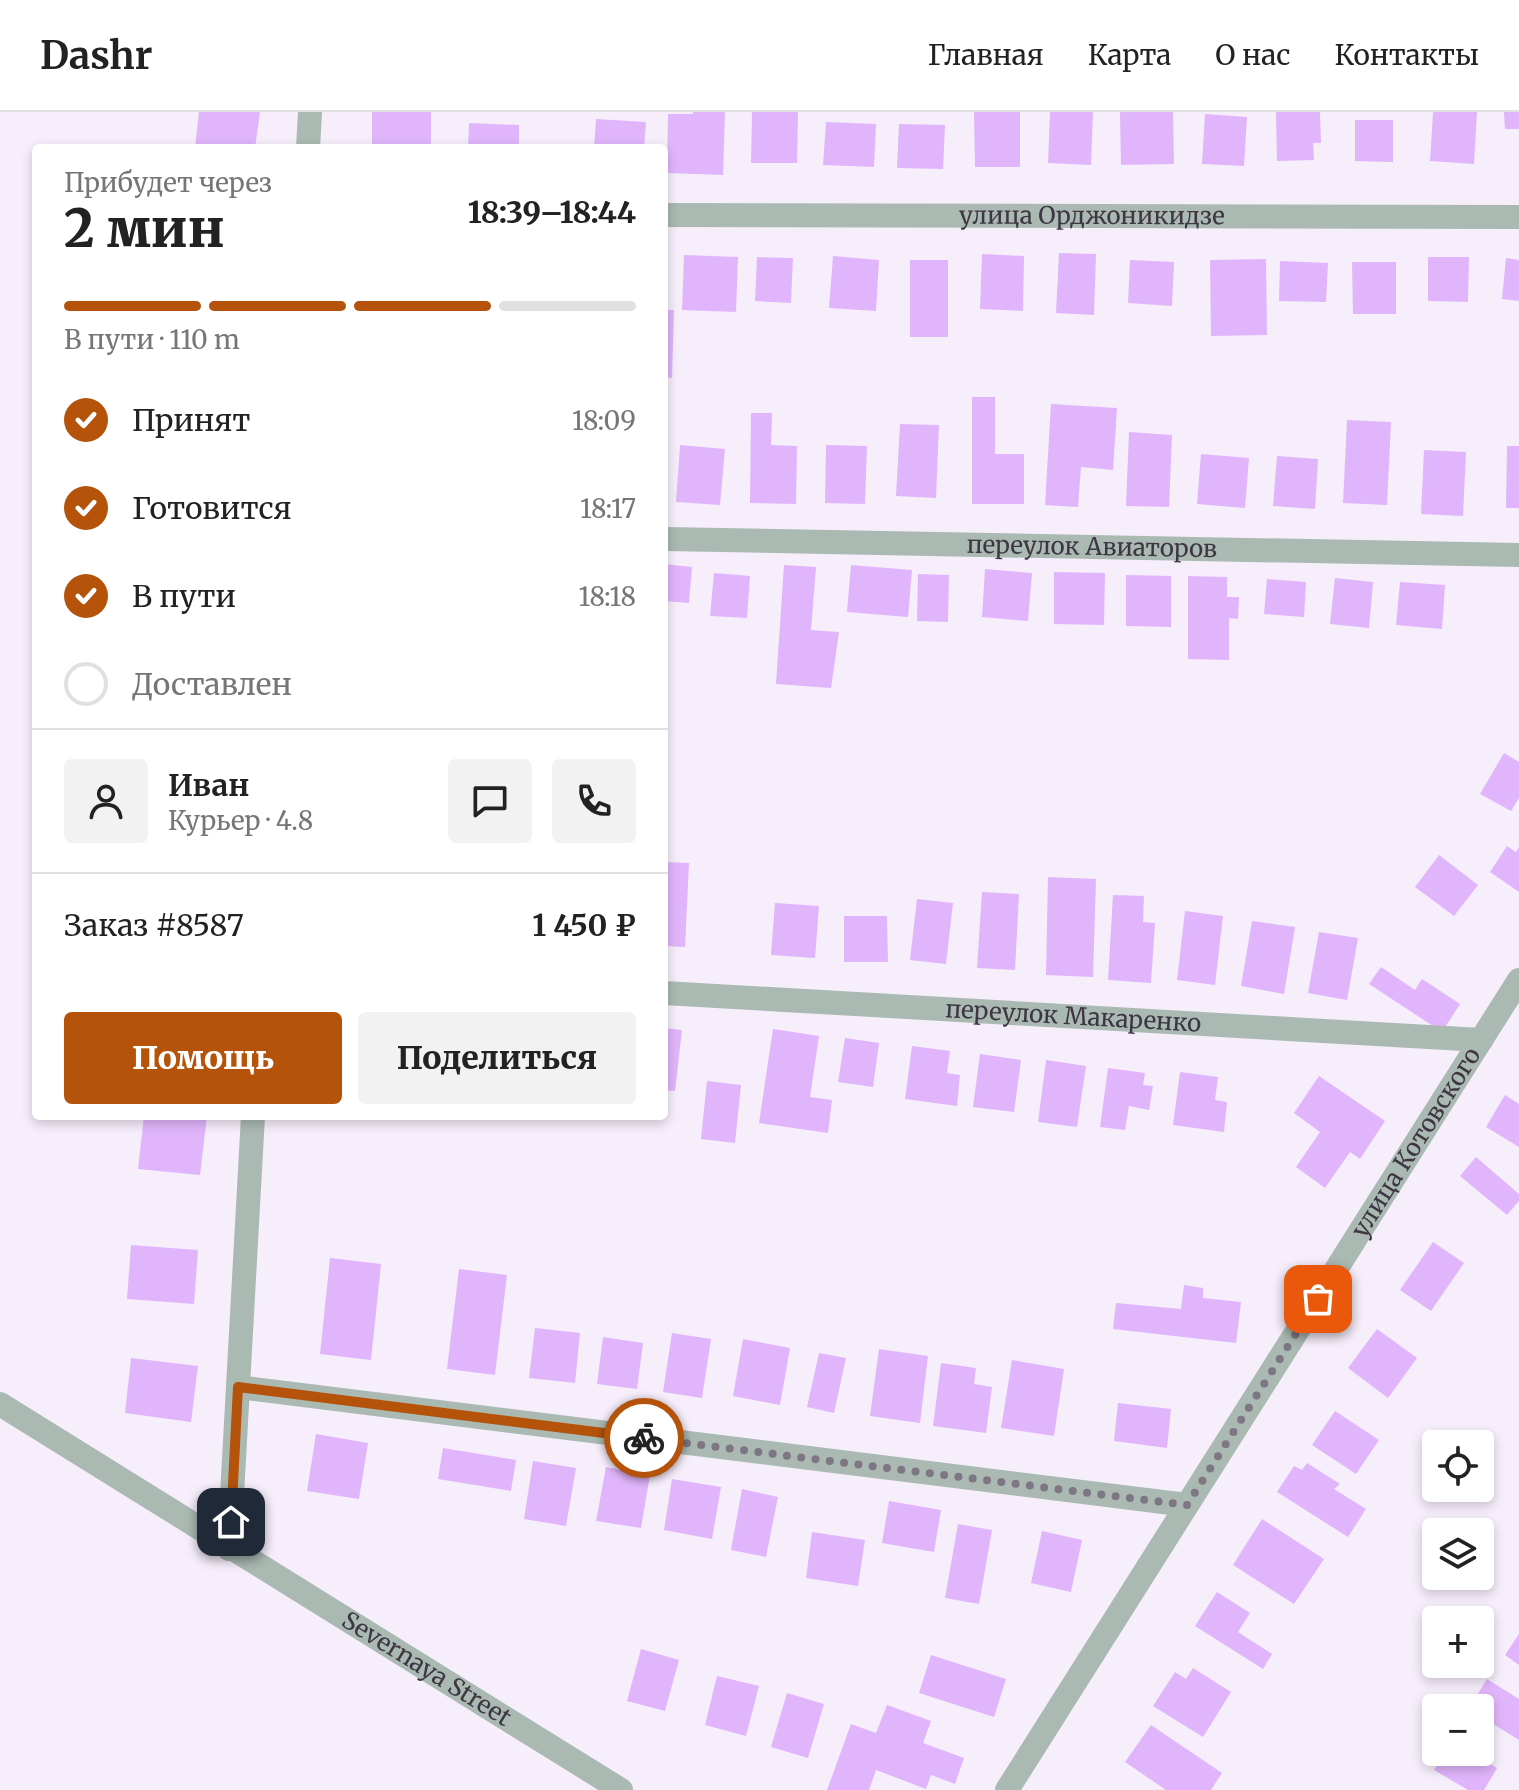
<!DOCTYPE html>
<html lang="ru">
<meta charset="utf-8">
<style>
body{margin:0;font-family:Merriweather,serif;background:#f2f2f2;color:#222;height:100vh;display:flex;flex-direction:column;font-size:30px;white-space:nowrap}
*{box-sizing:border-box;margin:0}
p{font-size:26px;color:#767676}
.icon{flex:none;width:44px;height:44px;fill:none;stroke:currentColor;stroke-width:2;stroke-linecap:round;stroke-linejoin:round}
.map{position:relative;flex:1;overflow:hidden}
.side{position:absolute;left:32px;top:32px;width:636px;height:976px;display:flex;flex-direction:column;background:#fff;border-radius:8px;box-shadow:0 4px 12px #0003}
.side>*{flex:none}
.fabs{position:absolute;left:1422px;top:1318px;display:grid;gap:16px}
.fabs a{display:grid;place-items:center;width:72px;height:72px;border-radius:8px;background:#fff;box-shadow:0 4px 12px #0003;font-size:40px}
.pin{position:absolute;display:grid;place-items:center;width:68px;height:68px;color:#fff;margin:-34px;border-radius:16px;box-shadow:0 4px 12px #0006}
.courier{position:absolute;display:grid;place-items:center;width:80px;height:80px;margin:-40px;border:6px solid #b45309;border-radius:50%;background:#fff;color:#222;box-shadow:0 2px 10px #0007}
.head em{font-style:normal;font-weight:800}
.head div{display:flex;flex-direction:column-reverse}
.head{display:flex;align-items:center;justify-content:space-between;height:136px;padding:0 32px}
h1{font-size:52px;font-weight:800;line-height:60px}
.bar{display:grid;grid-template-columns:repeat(4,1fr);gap:12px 8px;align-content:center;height:96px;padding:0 32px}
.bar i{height:10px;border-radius:6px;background:#e0e0e0}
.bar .current{background:#b45309}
.bar p{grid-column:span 4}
.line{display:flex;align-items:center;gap:20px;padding:0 32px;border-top:2px solid #e0e0e0}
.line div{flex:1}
.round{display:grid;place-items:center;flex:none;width:84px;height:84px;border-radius:8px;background:#f2f2f2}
ol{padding:0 32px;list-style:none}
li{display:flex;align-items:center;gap:24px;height:88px}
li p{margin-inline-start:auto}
li .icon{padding:8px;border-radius:50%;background:#b45309;color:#fff;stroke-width:4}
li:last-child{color:#767676}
li i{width:44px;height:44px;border:4px solid #e0e0e0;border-radius:50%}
.button{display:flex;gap:16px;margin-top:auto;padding:16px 32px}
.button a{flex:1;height:92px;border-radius:8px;background:#b45309;color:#fff;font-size:32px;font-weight:800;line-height:92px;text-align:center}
.button a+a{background:#f2f2f2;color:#222}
header{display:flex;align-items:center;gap:48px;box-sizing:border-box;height:112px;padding:0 40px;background:#fff;border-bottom:2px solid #e0e0e0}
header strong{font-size:38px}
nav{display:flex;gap:44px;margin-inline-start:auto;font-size:28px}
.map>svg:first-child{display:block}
</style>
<header>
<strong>Dashr</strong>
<nav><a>Главная</a><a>Карта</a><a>О нас</a><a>Контакты</a></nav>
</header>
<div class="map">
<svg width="1519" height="1678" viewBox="0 0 1519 1678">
<rect width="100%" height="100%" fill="#f6eefb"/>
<path fill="#e1b5fb" d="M199,0H260L255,36H195Z
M372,0H431V36H372Z
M693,0H725L723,63L667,61L668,2H693Z
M752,0H798L797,51H751Z
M974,0H1020V55H975Z
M1050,0H1093L1091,53L1048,51Z
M1120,0H1173L1174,52L1121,53Z
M1276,0H1320L1321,31H1313L1314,48L1277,49Z
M1433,0H1477L1474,52L1430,49Z
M1504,0H1519V17H1505Z
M1205,2L1247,5L1244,54L1202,52Z
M596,7L646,10L644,36H594Z
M1355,8H1393V50L1355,49Z
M826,10L876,12L874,55L823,53Z
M469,11L519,13V36H468Z
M899,12L945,13L943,57L897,56Z
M1059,141L1096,142L1094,203L1056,201Z
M982,142L1024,144L1023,199L980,197Z
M684,143L738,145L736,200L682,198Z
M833,144L879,148L876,199L829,196Z
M757,145L793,146L791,191L755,189Z
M1428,145H1469L1468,190L1428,189Z
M1506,146L1519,148V189L1502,187Z
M1266,147L1267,223L1211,224L1210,148Z
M910,148H948V225H910Z
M1130,148L1174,150L1172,194L1128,191Z
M1280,149L1328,151L1326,190L1279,189Z
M1352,150H1396V202H1353Z
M664,198H674L672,266L664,265Z
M972,285H995V342H1024V392H972Z
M1051,292L1117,296L1113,358L1081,355L1078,395L1045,393Z
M751,301H772L771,333L797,334L796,392L750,391Z
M1347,308L1391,310L1387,393L1343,391Z
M900,312L939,313L936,386L896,384Z
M1129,320L1172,323L1169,395L1126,394Z
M680,333L725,337L720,393L676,390Z
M826,333L867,334L865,392L825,391Z
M1507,334H1519V396H1506Z
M1424,338L1466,340L1463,404L1421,402Z
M1201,342L1249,346L1245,396L1197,392Z
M1277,344L1318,347L1315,397L1273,394Z
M664,452L692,455L689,491L664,489Z
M784,453L816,455L811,518L839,520L831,576L776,572Z
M851,453L912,458L908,505L847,500Z
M985,457L1032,461L1028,509L982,505Z
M1054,460L1105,461L1104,513L1054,512Z
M714,461L750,464L747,506L710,504Z
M918,462L949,463L948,510L917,509Z
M1126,463L1171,464V515L1126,514Z
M1188,464L1227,465V485H1239L1238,507L1229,506V548L1188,547Z
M1335,466L1373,470L1369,516L1330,512Z
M1267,467L1306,470L1304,505L1264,502Z
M1400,470L1445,473L1442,517L1396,513Z
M1504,641L1519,650V686L1511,699L1480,682Z
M1507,734L1516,740L1519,735V780L1490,760Z
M1439,743L1478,773L1454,804L1415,775Z
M664,750L689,751L685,835L664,834Z
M1048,765L1096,767L1093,865L1046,863Z
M982,780L1019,782L1015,858L977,856Z
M1113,783L1144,784L1143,810L1155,811L1151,871L1108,868Z
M917,787L953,791L946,852L910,848Z
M775,791L819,794L815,846L771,843Z
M1185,799L1223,804L1215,873L1177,868Z
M844,804H887L888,850H844Z
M1252,809L1295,815L1284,882L1241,874Z
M1319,820L1358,826L1347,888L1308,881Z
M1381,855L1415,878L1422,867L1460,892L1442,920L1369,872Z
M664,916L682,918L675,979L664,978Z
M773,917L819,924L810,985L832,988L828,1021L759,1011Z
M845,926L879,931L873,975L838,970Z
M912,934L950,939L947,961L960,963L957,994L905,987Z
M980,942L1021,948L1014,1000L973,995Z
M1046,948L1086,954L1077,1015L1038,1010Z
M1108,956L1145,961L1143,973L1153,974L1149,998L1129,994L1125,1018L1100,1015Z
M1180,960L1218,965L1215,988L1227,990L1224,1020L1173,1013Z
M1319,964L1385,1009L1360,1047L1350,1040L1325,1076L1296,1055L1320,1020L1294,1001Z
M707,969L741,973L735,1031L701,1027Z
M1505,983L1519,992V1035L1486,1015Z
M144,1004H207L200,1063L138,1057Z
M1476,1045L1519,1082V1089L1507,1103L1460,1064Z
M1433,1130L1464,1151L1431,1199L1400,1178Z
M131,1133L198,1138L194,1192L127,1187Z
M330,1146L381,1152L371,1248L320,1242Z
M459,1157L507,1163L495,1263L447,1257Z
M1184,1173L1203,1176V1186L1241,1190L1236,1231L1113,1217L1116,1191L1181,1197Z
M535,1216L580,1221L575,1271L529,1266Z
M1377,1217L1417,1246L1388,1286L1348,1256Z
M672,1221L711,1227L702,1286L663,1280Z
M603,1225L643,1231L637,1277L597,1272Z
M743,1227L790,1236L780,1293L733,1284Z
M879,1237L928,1244L920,1311L870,1304Z
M819,1241L846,1246L834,1301L807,1295Z
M131,1246L198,1254L191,1310L125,1301Z
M1012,1248L1064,1257L1054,1324L1001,1316Z
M941,1251L976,1256L974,1272L992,1275L986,1321L933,1314Z
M1118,1291L1171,1297L1167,1336L1114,1329Z
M1335,1299L1379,1328L1356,1362L1312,1333Z
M316,1322L368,1331L359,1387L307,1379Z
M443,1336L516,1348L511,1379L438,1367Z
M533,1349L576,1356L566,1414L524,1407Z
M1307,1351L1340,1372L1334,1377L1366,1397L1348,1425L1277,1380L1294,1354L1302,1358Z
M606,1355L650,1363L641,1416L596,1409Z
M672,1367L721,1375L712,1427L664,1418Z
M742,1377L778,1385L766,1445L731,1438Z
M889,1389L941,1398L934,1440L882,1431Z
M1262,1407L1324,1447L1294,1492L1233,1453Z
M958,1412L992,1418L979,1492L945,1486Z
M1042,1419L1082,1428L1071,1480L1031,1471Z
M812,1420L865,1428L858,1474L806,1466Z
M1217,1480L1250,1501L1238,1520L1272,1542L1263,1557L1195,1514Z
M1519,1522V1553L1505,1543Z
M641,1537L679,1548L665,1599L627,1589Z
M931,1543L1006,1567L994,1605L919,1581Z
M1193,1556L1231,1580L1203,1625L1153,1594L1175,1560L1186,1567Z
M717,1564L759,1574L746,1624L705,1613Z
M1487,1567L1519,1587V1628L1480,1604V1596H1469Z
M787,1581L824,1592L808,1646L771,1635Z
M887,1593L931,1609L923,1631L964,1646L955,1672L931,1663L926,1677L876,1658L869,1678H827L851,1612L876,1621Z
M1151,1613L1222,1661L1211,1678H1166L1125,1650Z
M1445,1640H1470L1497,1656L1484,1678H1468L1434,1658Z"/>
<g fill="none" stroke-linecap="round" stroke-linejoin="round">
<g stroke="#aab9b2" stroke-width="24">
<path d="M308,36L310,0"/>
<path id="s1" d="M664,103L1519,105"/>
<path id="s2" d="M664,427L1519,443"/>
<path id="s3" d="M664,881L1481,928"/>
<path d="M238,1275L1187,1393"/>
<path id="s4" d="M0,1292L621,1678"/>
<path d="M229,1437L253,1004"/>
<path id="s5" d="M1007,1678L1519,868"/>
</g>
</g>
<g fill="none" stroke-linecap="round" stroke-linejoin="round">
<path stroke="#7e7783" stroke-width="8" stroke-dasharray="0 14.4" d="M644,1326L1187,1393L1318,1187"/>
<path stroke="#b45309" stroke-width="10" d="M231,1410L238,1275L644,1326"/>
</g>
<g text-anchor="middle" stroke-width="7" stroke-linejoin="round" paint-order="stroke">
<g font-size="24" fill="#3e3743" stroke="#fff">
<text dy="8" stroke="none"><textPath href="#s1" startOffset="428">улица Орджоникидзе</textPath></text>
<text dy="8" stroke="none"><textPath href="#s2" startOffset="428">переулок Авиаторов</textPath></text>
<text dy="8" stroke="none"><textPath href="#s3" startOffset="410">переулок Макаренко</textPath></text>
<text dy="8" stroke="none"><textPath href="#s5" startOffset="766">улица Котовского</textPath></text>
<text dy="8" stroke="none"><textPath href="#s4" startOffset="502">Severnaya Street</textPath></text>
</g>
</g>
</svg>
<div class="fabs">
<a><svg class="icon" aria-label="locate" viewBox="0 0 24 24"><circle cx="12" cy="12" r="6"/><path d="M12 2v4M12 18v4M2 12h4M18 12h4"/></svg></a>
<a><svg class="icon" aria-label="layers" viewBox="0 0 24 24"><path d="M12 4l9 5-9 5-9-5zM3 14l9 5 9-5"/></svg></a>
<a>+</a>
<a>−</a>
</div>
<div class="pin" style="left:1318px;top:1187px;background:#ea580c"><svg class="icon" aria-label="bag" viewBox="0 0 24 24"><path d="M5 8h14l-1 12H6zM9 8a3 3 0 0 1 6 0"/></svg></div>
<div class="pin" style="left:231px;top:1410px;background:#1f2937"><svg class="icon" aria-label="home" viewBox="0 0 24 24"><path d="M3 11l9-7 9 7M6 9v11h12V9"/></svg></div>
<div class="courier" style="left:644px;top:1326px"><svg class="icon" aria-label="bike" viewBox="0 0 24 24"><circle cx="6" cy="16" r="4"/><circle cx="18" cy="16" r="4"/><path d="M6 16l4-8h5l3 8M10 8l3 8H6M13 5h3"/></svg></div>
<section class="side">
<div class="head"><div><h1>2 мин</h1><p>Прибудет через</p></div><em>18:39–18:44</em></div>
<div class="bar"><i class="current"></i><i class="current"></i><i class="current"></i><i></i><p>В пути · 110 m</p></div>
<ol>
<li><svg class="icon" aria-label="check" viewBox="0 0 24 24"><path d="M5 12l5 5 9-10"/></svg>Принят<p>18:09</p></li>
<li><svg class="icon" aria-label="check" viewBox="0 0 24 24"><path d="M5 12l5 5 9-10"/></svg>Готовится<p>18:17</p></li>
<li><svg class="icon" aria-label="check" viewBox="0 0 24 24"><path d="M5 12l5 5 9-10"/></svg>В пути<p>18:18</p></li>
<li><i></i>Доставлен</li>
</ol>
<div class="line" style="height:144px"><a class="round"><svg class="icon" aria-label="person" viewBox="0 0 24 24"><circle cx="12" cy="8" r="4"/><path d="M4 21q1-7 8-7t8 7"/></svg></a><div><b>Иван</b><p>Курьер · 4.8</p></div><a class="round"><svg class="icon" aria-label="chat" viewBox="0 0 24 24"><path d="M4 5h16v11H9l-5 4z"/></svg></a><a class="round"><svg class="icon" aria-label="phone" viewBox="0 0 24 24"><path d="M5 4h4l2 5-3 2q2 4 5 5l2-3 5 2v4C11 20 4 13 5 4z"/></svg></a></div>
<div class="line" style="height:104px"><div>Заказ #8587</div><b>1 450 ₽</b></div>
<div class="button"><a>Помощь</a><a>Поделиться</a></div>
</section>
</div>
